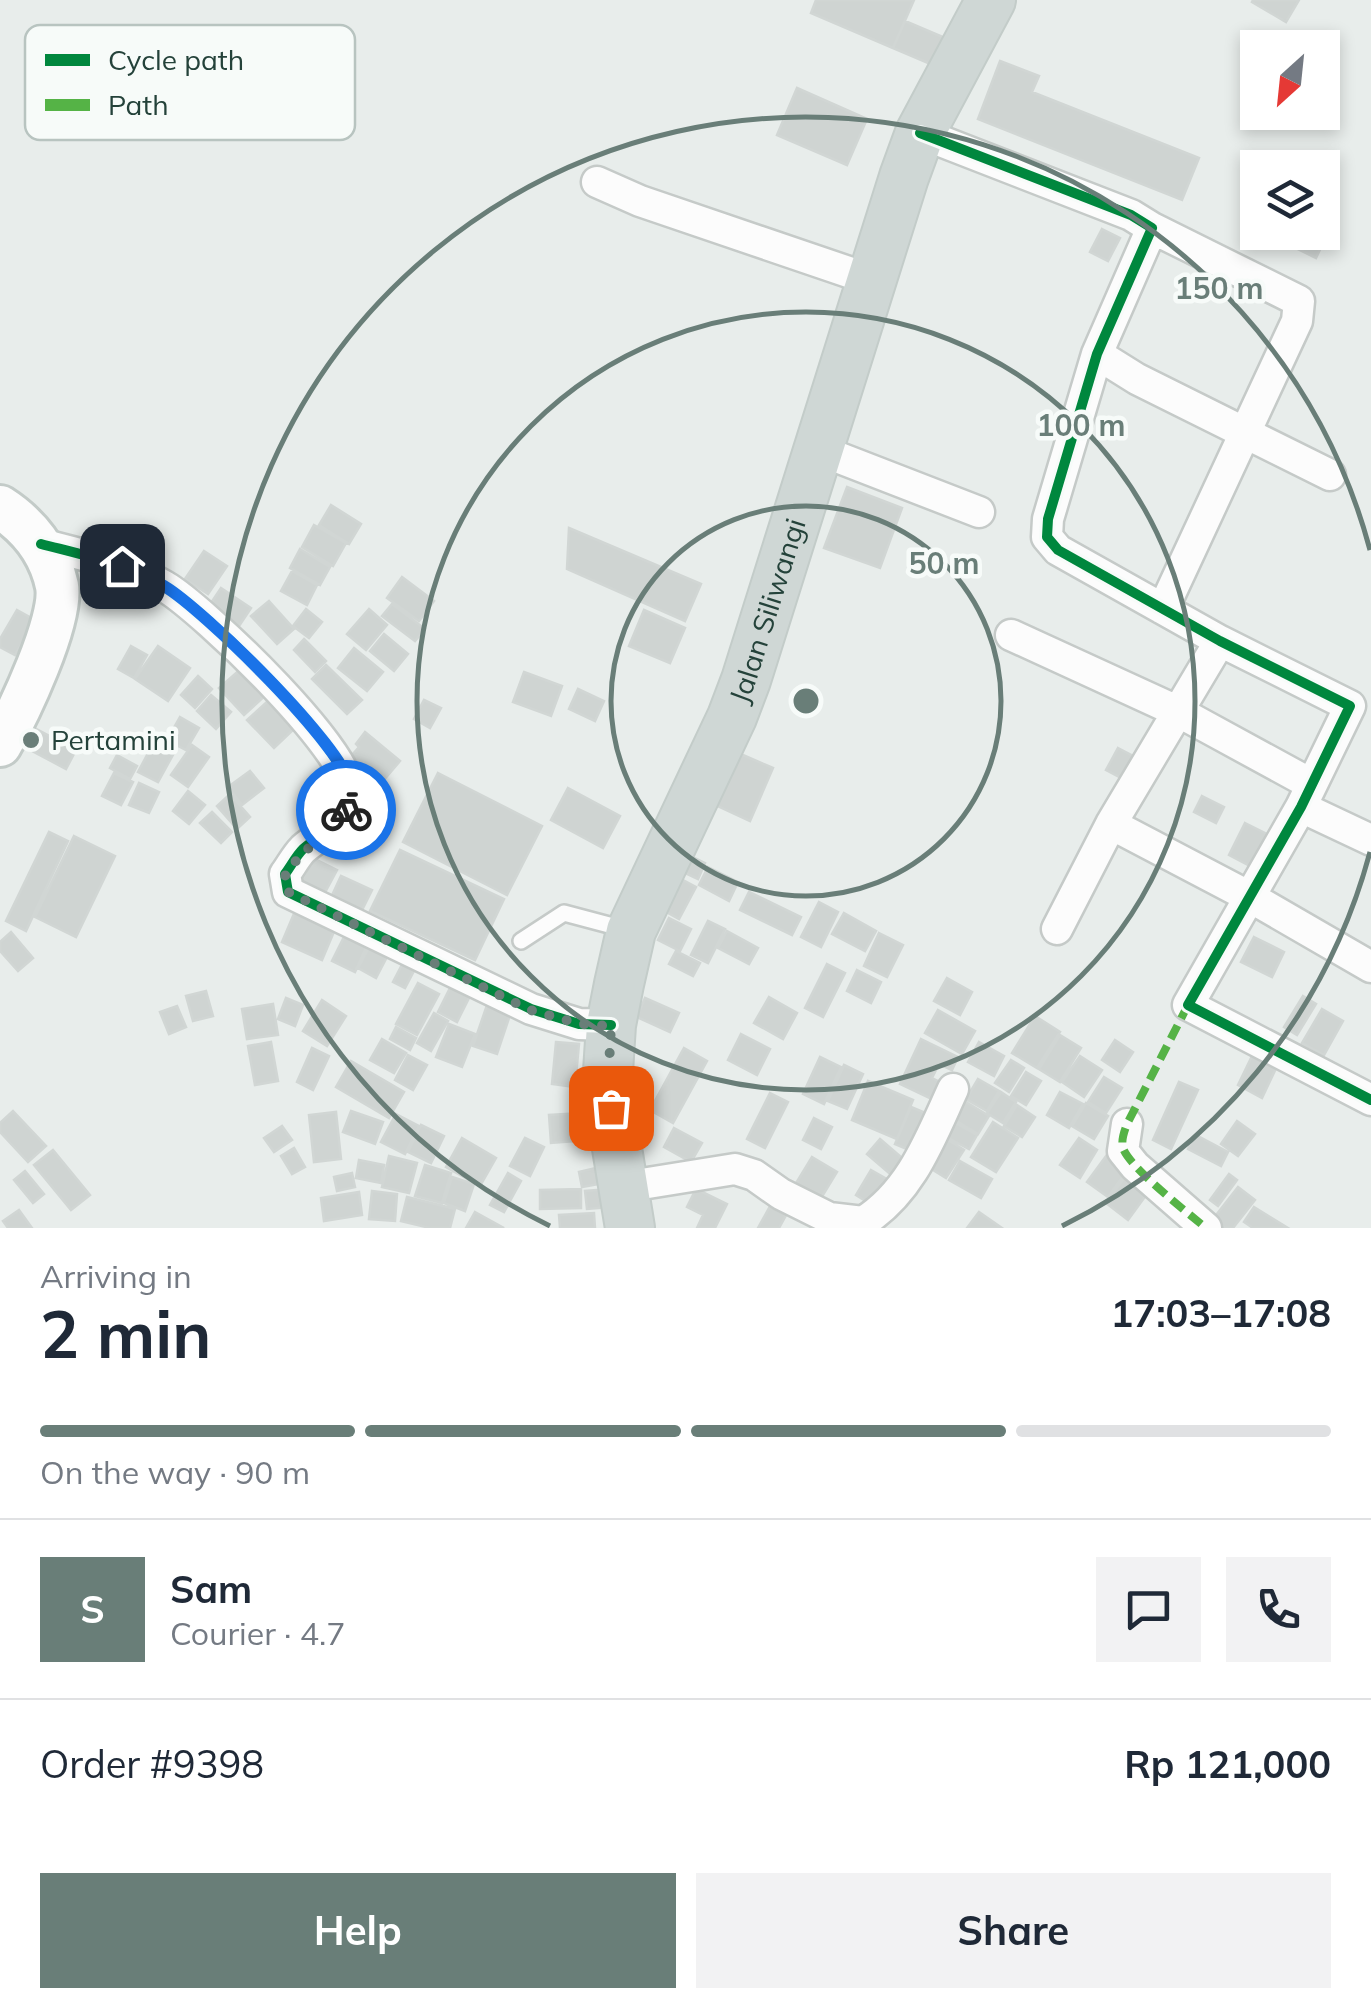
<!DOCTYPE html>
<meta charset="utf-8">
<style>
body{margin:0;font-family:Mulish,sans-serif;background:#f2f2f3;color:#1f2937;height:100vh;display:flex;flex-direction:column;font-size:38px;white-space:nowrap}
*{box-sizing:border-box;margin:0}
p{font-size:32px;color:#747a83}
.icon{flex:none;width:55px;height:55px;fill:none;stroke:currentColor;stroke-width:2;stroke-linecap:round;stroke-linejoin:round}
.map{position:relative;height:1228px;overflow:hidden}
.details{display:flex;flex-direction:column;background:#fff;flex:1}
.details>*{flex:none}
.needle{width:65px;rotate:207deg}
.controls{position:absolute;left:1240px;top:30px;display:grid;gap:20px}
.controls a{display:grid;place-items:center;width:100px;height:100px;border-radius:0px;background:#fff;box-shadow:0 5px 15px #0003;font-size:50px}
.pin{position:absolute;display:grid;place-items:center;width:85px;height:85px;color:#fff;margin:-42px;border-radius:20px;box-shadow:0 5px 15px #0006}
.courier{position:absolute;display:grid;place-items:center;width:100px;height:100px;margin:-50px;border:8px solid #1a73e8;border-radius:50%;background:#fff;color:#222;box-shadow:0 2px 12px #0007}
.head em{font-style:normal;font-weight:700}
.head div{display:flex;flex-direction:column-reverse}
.head{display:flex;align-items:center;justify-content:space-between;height:170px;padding:0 40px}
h1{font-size:65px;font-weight:700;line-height:75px}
.bar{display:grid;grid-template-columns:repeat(4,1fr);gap:15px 10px;align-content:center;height:120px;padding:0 40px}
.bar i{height:12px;border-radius:8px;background:#e0e1e3}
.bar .selected{background:#697e78}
.bar p{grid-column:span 4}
.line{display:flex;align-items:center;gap:25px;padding:0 40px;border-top:2px solid #e0e1e3}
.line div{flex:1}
.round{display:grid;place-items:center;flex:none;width:105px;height:105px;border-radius:0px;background:#f2f2f3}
.cta{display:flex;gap:20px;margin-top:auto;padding:20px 40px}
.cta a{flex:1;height:115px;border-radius:0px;background:#697e78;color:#fff;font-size:40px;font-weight:700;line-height:115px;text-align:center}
.cta a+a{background:#f2f2f3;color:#1f2937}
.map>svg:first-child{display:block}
</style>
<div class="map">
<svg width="1371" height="1228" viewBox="0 0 1371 1228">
<rect width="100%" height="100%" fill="#e8edeb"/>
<path fill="#cfd4d2" stroke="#d1d6d4" stroke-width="2.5" d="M816,0H914L893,48L811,13Z
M1253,0H1299L1286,22L1252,2Z
M905,21L945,38L933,65L893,48Z
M1000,61L1039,76L1032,92L1199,158L1182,200L978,119Z
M797,88L867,119L847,165L777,135Z
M1102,229L1120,238L1108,261L1090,252Z
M1317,232L1326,237L1316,258L1267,234Z
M847,487L902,508L880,568L824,548Z
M331,505L361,524L349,544L319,525Z
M314,525L346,543L333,566L302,547Z
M569,528L701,584L685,621L567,569Z
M300,549L330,567L320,585L290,568Z
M204,551L227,566L208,594L185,579Z
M292,571L317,585L307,605L281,591Z
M402,577L434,601L419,621L387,598Z
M221,588L251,608L235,632L205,612Z
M269,601L294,629L277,644L251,616Z
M392,604L425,629L415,641L382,616Z
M306,609L322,622L309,638L293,626Z
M369,609L387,625L366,650L347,634Z
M17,610L35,620L15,655L0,647V639Z
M644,610L685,628L670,663L629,646Z
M384,634L408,654L394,671L370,651Z
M304,639L326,661L315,672L294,650Z
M131,646L147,655L134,678L118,669Z
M158,646L190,668L168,701L135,679Z
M354,648L383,672L367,691L338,668Z
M326,665L362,700L347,714L312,679Z
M243,667L267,694L244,715L219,688Z
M524,672L562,686L551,716L513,702Z
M198,676L212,689L195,708L181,695Z
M578,689L604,701L595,721L569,709Z
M211,695L231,712L216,729L197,711Z
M424,700L441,708L430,728L414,719Z
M268,701L294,729L274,748L247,720Z
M180,717L199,728L186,750L167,740Z
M27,724L76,750L66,769L17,743Z
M365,732L400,761L371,795L356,783L344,764L359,747L356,744Z
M154,742L174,753L158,782L138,772Z
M192,745L209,757L188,787L171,775Z
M1118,748L1139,759L1127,781L1106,770Z
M736,752L773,768L750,821L713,804Z
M117,755L137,766L130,779L110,768Z
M250,771L264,788L242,805L228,787Z
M114,773L133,782L121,805L102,796Z
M438,773L542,826L507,895L403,842Z
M139,783L159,792L149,813L129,805Z
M568,788L620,816L603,848L551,820Z
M188,791L205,805L189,824L173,811Z
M230,794L250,817L237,829L217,806Z
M1202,796L1224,807L1216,823L1194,812Z
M212,812L232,832L221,843L200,823Z
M1245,823L1269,835L1252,867L1229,855Z
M49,832L68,841L26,931L6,921Z
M74,836L115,856L76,937L35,917Z
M400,850L504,899L475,960L370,911Z
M680,851L705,863L698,879L672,867Z
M313,858L337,870L322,898L299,886Z
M708,867L738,882L729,901L699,885Z
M668,872L696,887L679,919L652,904Z
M341,876L372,890L359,916L329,902Z
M749,892L801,917L792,935L740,910Z
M819,902L838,912L821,947L801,937Z
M296,909L336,927L322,960L282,942Z
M844,913L876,931L865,951L832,934Z
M669,918L691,929L680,951L658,940Z
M708,921L725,929L708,963L691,955Z
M347,931L369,941L355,972L332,961Z
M727,931L758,948L749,964L718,948Z
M11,932L33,958L18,971L0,951V942Z
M879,933L903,945L887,977L864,966Z
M1254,937L1284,952L1272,977L1241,962Z
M372,942L390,951L376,978L358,968Z
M676,951L700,963L693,976L669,964Z
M405,959L417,965L405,988L393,982Z
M827,964L845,973L823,1017L805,1008Z
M857,970L881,982L871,1003L847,991Z
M947,978L972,992L960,1015L934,1001Z
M453,982L472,992L457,1022L438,1012Z
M418,983L439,994L417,1035L396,1024Z
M206,991L213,1016L193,1021L186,996Z
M1303,996L1316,1004L1297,1035L1284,1027Z
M769,997L797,1013L783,1039L754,1023Z
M286,998L303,1005L295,1026L278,1019Z
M645,998L679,1013L670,1032L637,1017Z
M322,1000L346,1016L327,1046L303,1031Z
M273,1004L278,1035L247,1039L242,1009Z
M487,1005L511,1012L497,1054L473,1046Z
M177,1006L186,1027L169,1034L160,1012Z
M1322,1009L1343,1021L1324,1055L1302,1043Z
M938,1010L975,1031L962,1054L925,1033Z
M434,1013L448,1021L431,1051L417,1043Z
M1035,1016L1060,1032L1037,1068L1012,1053Z
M449,1024L475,1034L462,1067L436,1057Z
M396,1027L416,1038L410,1050L390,1039Z
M741,1034L770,1049L757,1075L728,1060Z
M1060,1035L1081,1048L1060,1082L1039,1069Z
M382,1039L406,1053L394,1073L370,1060Z
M921,1039L958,1057L952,1070L939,1064L932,1078L942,1083L934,1100L900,1084Z
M1115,1040L1133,1052L1120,1072L1102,1060Z
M271,1042L278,1081L255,1085L248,1046Z
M556,1042L579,1044L575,1087L552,1084Z
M979,1042L1004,1056L994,1076L968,1062Z
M312,1048L329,1056L313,1090L297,1082Z
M684,1048L707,1061L673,1123L650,1110Z
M1254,1052L1278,1064L1262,1098L1238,1085Z
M408,1055L427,1065L413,1090L395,1080Z
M1080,1056L1102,1070L1084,1097L1062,1082Z
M820,1057L841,1067L824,1104L803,1094Z
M1011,1060L1024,1068L1009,1092L995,1083Z
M351,1061L404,1092L389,1118L336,1087Z
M844,1065L863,1074L847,1109L828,1101Z
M1026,1072L1041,1081L1026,1105L1011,1096Z
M1104,1077L1122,1088L1106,1113L1088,1102Z
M978,1079L999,1091L987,1111L966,1099Z
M868,1081L913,1100L897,1139L852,1120Z
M1179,1082L1198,1090L1171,1149L1153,1140Z
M1001,1092L1016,1102L1003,1123L987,1113Z
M1060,1092L1083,1104L1069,1128L1047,1115Z
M770,1093L788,1102L765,1148L747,1139Z
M956,1096L989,1116L978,1134L945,1114Z
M1086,1103L1108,1116L1094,1139L1072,1126Z
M1017,1105L1035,1117L1022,1137L1004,1126Z
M911,1107L935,1117L919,1154L895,1144Z
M13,1111L46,1146L28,1162L0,1132V1123Z
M351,1111L383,1122L375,1144L343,1132Z
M336,1112L341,1159L314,1162L309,1115Z
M599,1112L601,1139L551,1143L549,1115Z
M396,1114L419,1126L405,1154L381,1142Z
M945,1117L977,1135L969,1149L937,1132Z
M814,1118L832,1127L821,1149L803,1140Z
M1237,1121L1255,1134L1238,1156L1221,1144Z
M993,1122L1018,1138L996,1172L971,1157Z
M421,1125L444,1136L431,1163L408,1152Z
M282,1126L292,1140L274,1152L264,1138Z
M674,1128L702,1143L691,1162L664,1147Z
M940,1135L964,1150L946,1178L922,1163Z
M1196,1135L1228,1152L1221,1166L1188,1149Z
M462,1138L496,1158L480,1186L446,1167Z
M525,1138L544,1147L530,1176L510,1166Z
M1079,1138L1097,1150L1080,1178L1060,1165Z
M880,1139L909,1164L896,1179L867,1154Z
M294,1148L305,1167L292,1174L281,1156Z
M53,1150L90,1195L71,1210L34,1165Z
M1109,1152L1129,1168L1108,1197L1087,1182Z
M389,1156L417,1163L409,1193L382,1187Z
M812,1157L837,1172L815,1208L790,1193Z
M359,1160L384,1165L381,1183L356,1178Z
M960,1161L992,1179L981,1198L949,1180Z
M425,1165L451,1173L442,1203L415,1196Z
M600,1167L604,1183L582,1187L579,1172Z
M871,1170L892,1182L877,1208L856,1195Z
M1130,1170L1152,1187L1128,1220L1106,1203Z
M25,1171L44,1194L33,1203L14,1180Z
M352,1173L355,1187L337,1191L334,1177Z
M508,1173L521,1181L504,1212L490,1205Z
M1229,1174L1237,1180L1218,1206L1210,1200Z
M452,1177L474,1184L465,1211L444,1203Z
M1238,1187L1255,1200L1233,1228H1225L1213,1219Z
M581,1189V1208L540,1209V1190Z
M609,1189L610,1207L587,1209L585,1191Z
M696,1189L727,1204L715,1228H697L703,1215L687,1207Z
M372,1191L397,1194L395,1221L369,1219Z
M359,1192L362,1215L324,1221L321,1198Z
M407,1197L455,1209L450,1228H430L401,1221Z
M774,1199L790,1208L779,1228H758Z
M1254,1207L1288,1228H1253L1244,1222Z
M19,1210L32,1228H8L3,1221Z
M475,1212L504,1228H466Z
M979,1212L1002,1228H967Z
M594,1213L595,1228H560L559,1215Z"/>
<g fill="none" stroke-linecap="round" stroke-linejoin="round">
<defs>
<path id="lane" d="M521,941L564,913L628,930"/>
<path id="street" d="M920,133L1131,215L1152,228L1097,354L1048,519L1047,537L1058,550L1220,641L1350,706L1301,807L1188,1005L1371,1100
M597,182L640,201L872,280
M1152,228L1299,301L1297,321L1163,609
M1097,354L1137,379L1330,475
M819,450L979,512
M41,544C83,555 127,564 164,586C201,607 363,761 351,801C344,824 319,835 303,849C296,856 291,866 285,874L288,892L531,1009L579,1024L611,1025
M1011,635L1179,712L1311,784
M1301,807L1371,840
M1111,824L1250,897L1371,967
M1057,929L1111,824L1220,641
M1127,1124L1123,1151L1135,1166L1206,1228
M623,1187L735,1169L754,1175L781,1194L829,1218L863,1222C911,1192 930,1139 953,1089"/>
<path id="secondary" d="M0,507C28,525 50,552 57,586C63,620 18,714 0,745"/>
<g id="primary">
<path id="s1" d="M630,1228L607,1087L611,1025L619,984L631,931L732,717L746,680L904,177L920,133L991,0"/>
</g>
</defs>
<use href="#lane" stroke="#c5cac8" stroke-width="20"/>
<use href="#street" stroke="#c5cac8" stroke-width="35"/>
<use href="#secondary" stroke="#c3cbc8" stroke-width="48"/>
<use href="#primary" stroke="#c3ccc9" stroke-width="52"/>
<use href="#lane" stroke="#fcfcfc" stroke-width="15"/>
<use href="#street" stroke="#fcfcfc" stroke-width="30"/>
<use href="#secondary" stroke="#fcfcfc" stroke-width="42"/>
<use href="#primary" stroke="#cfd7d5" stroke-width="48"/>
<path stroke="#55b346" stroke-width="8" stroke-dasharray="15 8" stroke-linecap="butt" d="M1188,1005L1127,1124C1124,1132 1121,1140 1123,1148C1129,1167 1188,1213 1206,1228"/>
<defs>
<path id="cycleway" d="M920,133L1131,215L1152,228L1097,354L1048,519L1047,537L1058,550L1220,641L1350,706L1301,807L1188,1005L1371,1100
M41,544C83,555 127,564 164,586C201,607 363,761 351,801C344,824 319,835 303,849C296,856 291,866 285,874L288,892L531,1009L579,1024L611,1025"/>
</defs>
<use href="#cycleway" stroke="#f7fbf9" stroke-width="16"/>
<use href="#cycleway" stroke="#00873e" stroke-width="10"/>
</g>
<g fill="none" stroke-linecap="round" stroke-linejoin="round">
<path stroke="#697e78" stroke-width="10" stroke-dasharray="0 18" d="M346,810C327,834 303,850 285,874L288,892L530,1010L580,1024L611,1026L608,1087L611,1108"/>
<path stroke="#1a73e8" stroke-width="12" d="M122,566C136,573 151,578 164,586C203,609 345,748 351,788C353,797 349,803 346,810"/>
</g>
<g fill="none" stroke="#697e78" stroke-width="5">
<circle cx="806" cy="701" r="195"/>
<circle cx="806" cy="701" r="389"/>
<path d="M1370 852A584 584 0 0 1 1062 1226M550 1226A584 584 0 1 1 1370 550"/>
</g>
<circle fill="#697e78" stroke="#f7fbf9" stroke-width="4" cx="31" cy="740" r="10"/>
<g text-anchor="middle" stroke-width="9" stroke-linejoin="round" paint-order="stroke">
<g font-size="28" fill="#24423a" stroke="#f7fbf9">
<text dy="10" stroke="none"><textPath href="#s1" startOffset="650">Jalan Siliwangi</textPath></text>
</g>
<g font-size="28" fill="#24423a" stroke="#f7fbf9" text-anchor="start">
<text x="51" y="750">Pertamini</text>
</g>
</g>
<rect x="25" y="25" width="330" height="115" rx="15" fill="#f7fbf9" stroke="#b8c4c0" stroke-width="2.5"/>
<rect x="45" y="54" width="45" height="12" fill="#00873e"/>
<rect x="45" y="99" width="45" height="12" fill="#55b346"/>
<g font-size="28" fill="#24423a">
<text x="108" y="70">Cycle path</text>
<text x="108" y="115">Path</text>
</g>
<circle cx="806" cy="701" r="15" fill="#697e78" stroke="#f7fbf9" stroke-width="5"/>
<g font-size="30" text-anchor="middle" font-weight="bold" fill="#697e78" stroke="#f7fbf9" stroke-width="9" stroke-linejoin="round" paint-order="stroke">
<text x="1219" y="299">150 m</text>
<text x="1081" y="436">100 m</text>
<text x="944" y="574">50 m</text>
</g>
</svg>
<div class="controls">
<a><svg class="needle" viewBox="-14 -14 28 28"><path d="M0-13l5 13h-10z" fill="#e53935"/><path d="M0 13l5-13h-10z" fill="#747a83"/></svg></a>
<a><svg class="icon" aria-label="layers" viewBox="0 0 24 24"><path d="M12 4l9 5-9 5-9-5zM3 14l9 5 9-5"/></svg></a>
</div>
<div class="pin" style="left:611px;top:1108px;background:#ea580c"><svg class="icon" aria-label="bag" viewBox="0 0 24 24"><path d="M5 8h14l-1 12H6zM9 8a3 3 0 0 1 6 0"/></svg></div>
<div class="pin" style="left:122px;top:566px;background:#1f2937"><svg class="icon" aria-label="home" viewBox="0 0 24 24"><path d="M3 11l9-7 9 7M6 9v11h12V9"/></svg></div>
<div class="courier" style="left:346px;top:810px"><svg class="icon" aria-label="bike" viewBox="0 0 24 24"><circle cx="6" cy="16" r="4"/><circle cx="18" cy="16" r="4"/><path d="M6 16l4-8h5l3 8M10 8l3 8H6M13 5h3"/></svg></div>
</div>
<section class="details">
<div class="head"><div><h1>2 min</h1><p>Arriving in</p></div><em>17:03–17:08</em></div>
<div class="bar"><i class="selected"></i><i class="selected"></i><i class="selected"></i><i></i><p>On the way · 90 m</p></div>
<div class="line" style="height:180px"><b class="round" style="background:#697e78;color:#fff">S</b><div><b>Sam</b><p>Courier · 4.7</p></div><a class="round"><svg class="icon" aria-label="chat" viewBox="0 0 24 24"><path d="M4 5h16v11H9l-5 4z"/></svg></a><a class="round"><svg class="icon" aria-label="phone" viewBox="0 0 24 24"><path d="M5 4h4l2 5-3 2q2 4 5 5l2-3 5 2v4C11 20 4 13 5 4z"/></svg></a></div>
<div class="line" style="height:130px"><div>Order #9398</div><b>Rp 121,000</b></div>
<div class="cta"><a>Help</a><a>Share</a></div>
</section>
